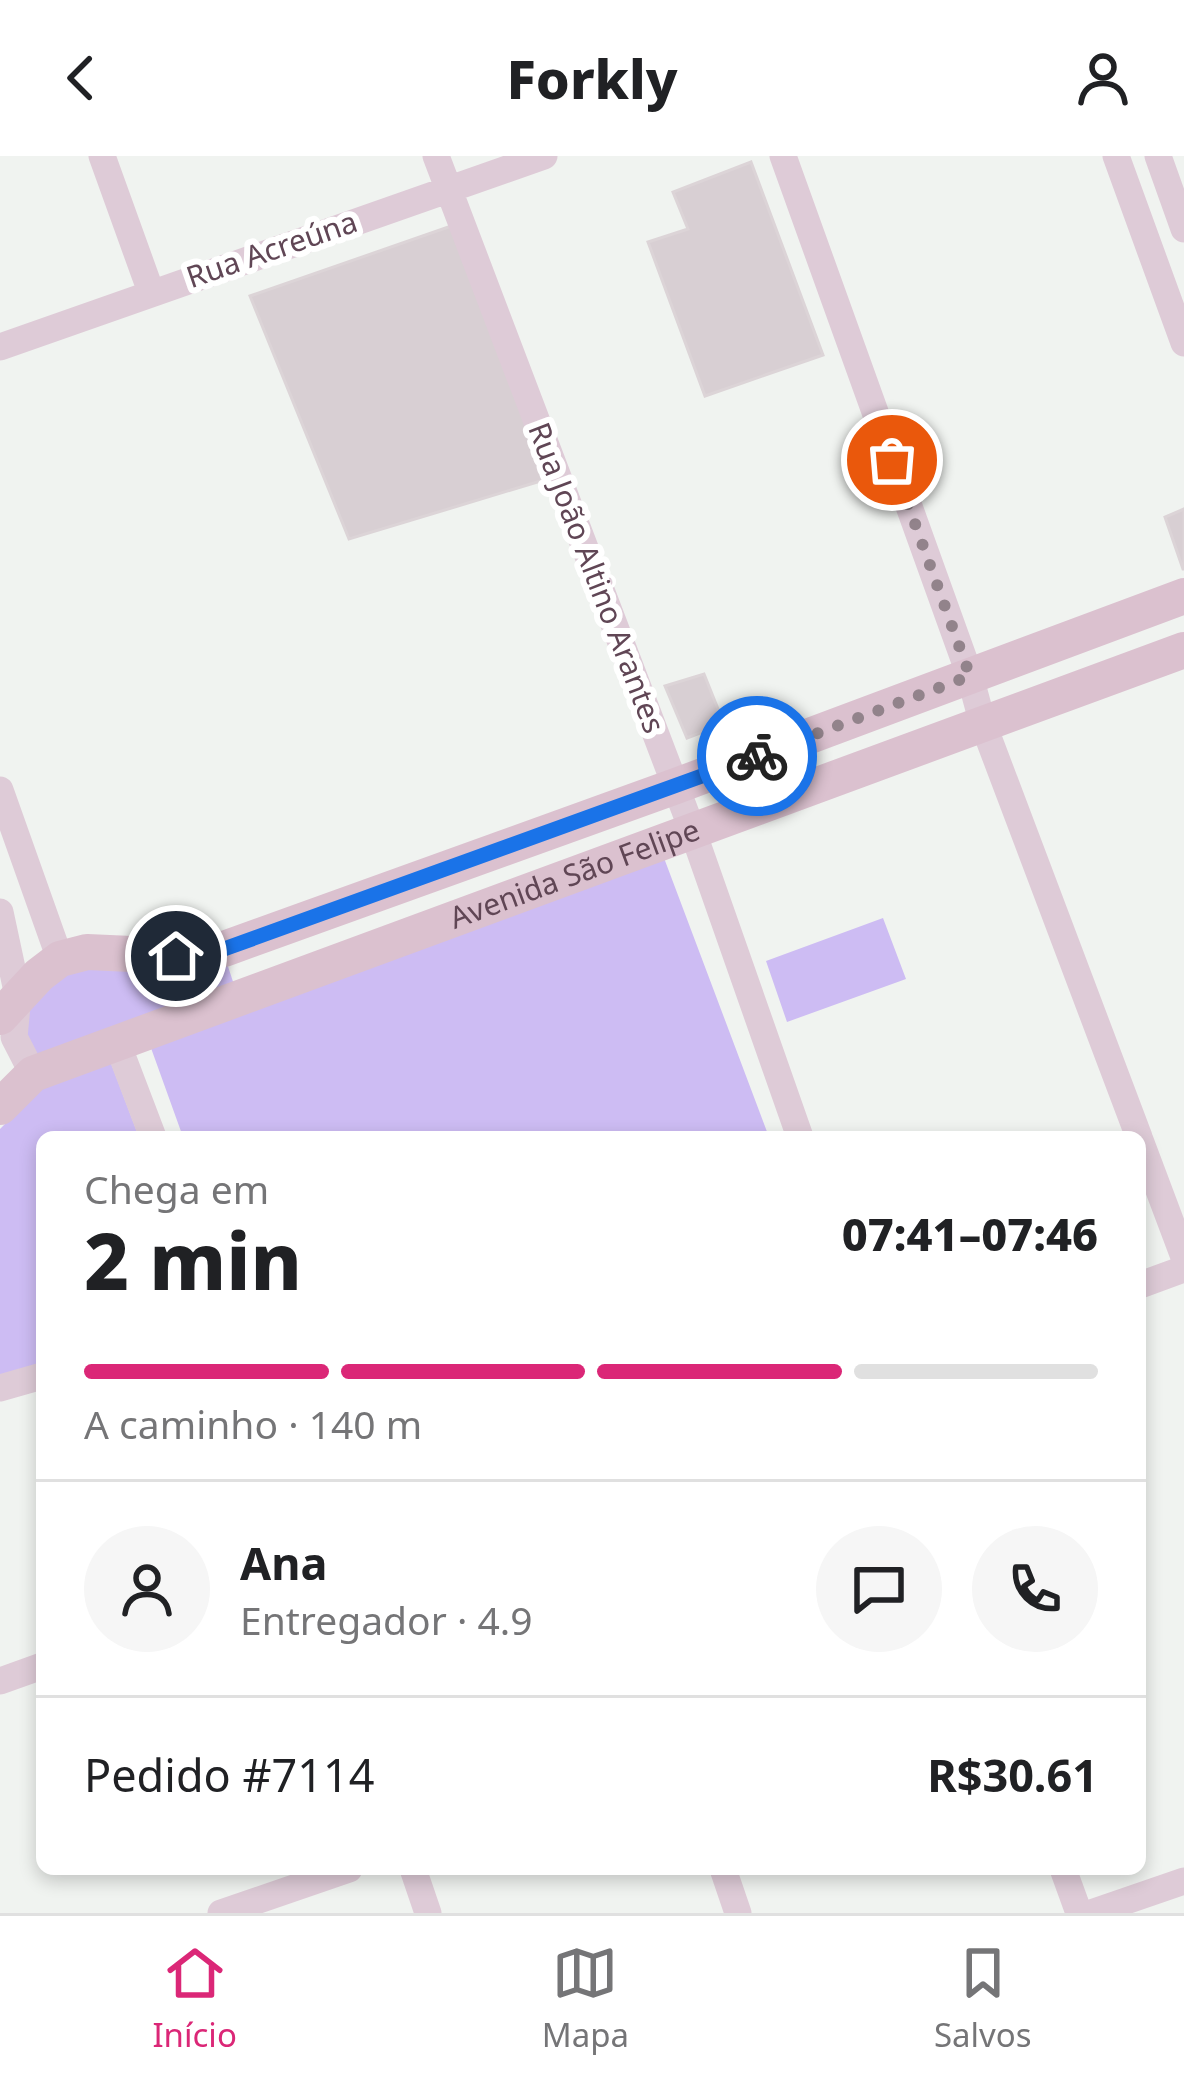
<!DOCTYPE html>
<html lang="pt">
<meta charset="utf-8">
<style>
body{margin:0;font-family:"Noto Sans",sans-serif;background:#f6f6f6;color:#202124;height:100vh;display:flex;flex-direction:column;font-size:45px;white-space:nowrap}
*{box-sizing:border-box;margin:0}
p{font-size:39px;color:#757577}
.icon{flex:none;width:66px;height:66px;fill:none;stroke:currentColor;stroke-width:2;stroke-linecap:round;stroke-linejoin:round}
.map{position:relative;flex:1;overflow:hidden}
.panel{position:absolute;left:36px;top:975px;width:1110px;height:744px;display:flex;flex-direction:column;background:#fff;border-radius:18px;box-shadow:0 6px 18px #0003}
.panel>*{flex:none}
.pin{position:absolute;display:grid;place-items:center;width:102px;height:102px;color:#fff;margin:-51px;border:6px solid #fff;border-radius:50%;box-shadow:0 3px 12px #0007}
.courier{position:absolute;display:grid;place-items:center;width:120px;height:120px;margin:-60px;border:9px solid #1a73e8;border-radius:50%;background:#fff;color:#222;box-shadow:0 3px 15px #0007}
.summary em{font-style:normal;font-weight:800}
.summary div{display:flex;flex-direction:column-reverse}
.summary{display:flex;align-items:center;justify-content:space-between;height:204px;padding:0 48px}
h1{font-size:78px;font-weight:800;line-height:90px}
.bar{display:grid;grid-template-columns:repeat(4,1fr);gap:18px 12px;align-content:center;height:144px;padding:0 48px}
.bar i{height:15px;border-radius:9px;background:#e0e0e0}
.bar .active{background:#db2777}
.bar p{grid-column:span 4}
.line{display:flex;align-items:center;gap:30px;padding:0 48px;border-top:3px solid #e0e0e0}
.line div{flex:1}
.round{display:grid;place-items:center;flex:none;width:126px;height:126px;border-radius:63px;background:#f6f6f6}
header{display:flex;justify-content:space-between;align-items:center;height:156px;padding:0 48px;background:#fff;font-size:54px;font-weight:800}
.dock{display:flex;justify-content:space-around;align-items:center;height:168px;border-top:3px solid #e0e0e0;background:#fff;font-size:33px;color:#757577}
.dock a{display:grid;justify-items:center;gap:6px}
.dock .active{color:#db2777}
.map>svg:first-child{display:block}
</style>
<header><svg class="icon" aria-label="back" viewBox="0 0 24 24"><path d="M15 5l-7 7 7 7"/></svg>Forkly<svg class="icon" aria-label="person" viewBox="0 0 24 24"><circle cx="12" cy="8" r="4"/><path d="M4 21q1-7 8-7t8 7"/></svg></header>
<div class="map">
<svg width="1184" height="1757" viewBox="0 0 1184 1757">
<rect width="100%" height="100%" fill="#f0f3f0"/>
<path fill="#cdbcf3" d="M664,702L769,981H183L151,892Z
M883,762L906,823L787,866L766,805Z
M223,795L237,838L34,916L19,841L41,820Z
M111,907L139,981H42V1209L0,1222V973L40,933Z"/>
<path fill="#d8cfd3" stroke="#dcd4d7" stroke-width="3" d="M751,6L823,199L705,240L648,86L688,73L673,36Z
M460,67L554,321L349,383L250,140Z
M1184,353V413H1183L1165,361Z
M704,518L724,568L687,582L665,530Z"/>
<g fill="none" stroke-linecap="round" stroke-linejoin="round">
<path stroke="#decbd7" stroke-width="27" d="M102,0L151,136
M436,0L693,676L800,981
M783,0L970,520L982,565L1139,981
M1116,0L1184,187
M1158,0L1184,73
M0,191L544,0
M0,634L60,803
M0,756L18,840L14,881L33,918
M118,889L153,981
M1140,984L1184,1101
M1140,1129L1184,1113
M0,1232L42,1220
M0,1525L42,1510
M413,1713L428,1757
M723,1713L738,1757
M1063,1713L1079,1757
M221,1757L349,1713
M1091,1757L1184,1725"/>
<g stroke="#dbc1cf" stroke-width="36">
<path d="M0,861L39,819L60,803L87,796L176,800L224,793L676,630L1184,440"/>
<path id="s1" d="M0,951L33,918L1184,494"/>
</g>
</g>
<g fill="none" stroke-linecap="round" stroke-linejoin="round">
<path stroke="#92838b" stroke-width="12" stroke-dasharray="0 21.6" d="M757,600L970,520L892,304"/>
<path stroke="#1a73e8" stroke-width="15" d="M176,800L224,793L757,600"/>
</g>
<g text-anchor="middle" stroke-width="12" stroke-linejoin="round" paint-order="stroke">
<g font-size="30" fill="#604655" stroke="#fff">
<text transform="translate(272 94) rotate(-19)" y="10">Rua Acreúna</text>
<text transform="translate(596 422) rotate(69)" y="10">Rua João Altino Arantes</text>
<text dy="10" stroke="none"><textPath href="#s1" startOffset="624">Avenida São Felipe</textPath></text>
</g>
</g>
</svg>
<div class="pin" style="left:892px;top:304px;background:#ea580c"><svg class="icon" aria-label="bag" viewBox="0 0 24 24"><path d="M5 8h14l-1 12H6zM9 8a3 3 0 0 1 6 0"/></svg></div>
<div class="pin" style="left:176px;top:800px;background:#1f2937"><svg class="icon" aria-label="home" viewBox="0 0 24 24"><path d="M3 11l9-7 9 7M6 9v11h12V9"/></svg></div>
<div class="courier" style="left:757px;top:600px"><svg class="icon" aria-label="bike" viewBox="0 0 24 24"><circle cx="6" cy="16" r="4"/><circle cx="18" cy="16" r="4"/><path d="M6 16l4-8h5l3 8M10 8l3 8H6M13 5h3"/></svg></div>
<section class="panel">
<div class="summary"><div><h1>2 min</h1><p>Chega em</p></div><em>07:41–07:46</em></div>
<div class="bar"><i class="active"></i><i class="active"></i><i class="active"></i><i></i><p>A caminho · 140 m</p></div>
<div class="line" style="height:216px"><a class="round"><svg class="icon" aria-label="person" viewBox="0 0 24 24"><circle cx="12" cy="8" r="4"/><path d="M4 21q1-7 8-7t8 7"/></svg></a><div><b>Ana</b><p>Entregador · 4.9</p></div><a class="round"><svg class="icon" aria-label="chat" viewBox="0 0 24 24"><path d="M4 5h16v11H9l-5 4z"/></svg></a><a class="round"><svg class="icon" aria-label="phone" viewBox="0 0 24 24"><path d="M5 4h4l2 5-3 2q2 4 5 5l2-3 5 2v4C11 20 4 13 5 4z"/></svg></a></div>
<div class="line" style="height:156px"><div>Pedido #7114</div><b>R$30.61</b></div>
</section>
</div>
<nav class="dock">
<a class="active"><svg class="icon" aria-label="home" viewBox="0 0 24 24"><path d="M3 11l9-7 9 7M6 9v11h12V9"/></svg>Início</a>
<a><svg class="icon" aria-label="map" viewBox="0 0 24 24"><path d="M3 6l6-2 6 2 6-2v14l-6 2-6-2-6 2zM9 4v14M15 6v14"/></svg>Mapa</a>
<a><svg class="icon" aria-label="saved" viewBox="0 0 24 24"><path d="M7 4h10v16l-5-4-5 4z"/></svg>Salvos</a>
</nav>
